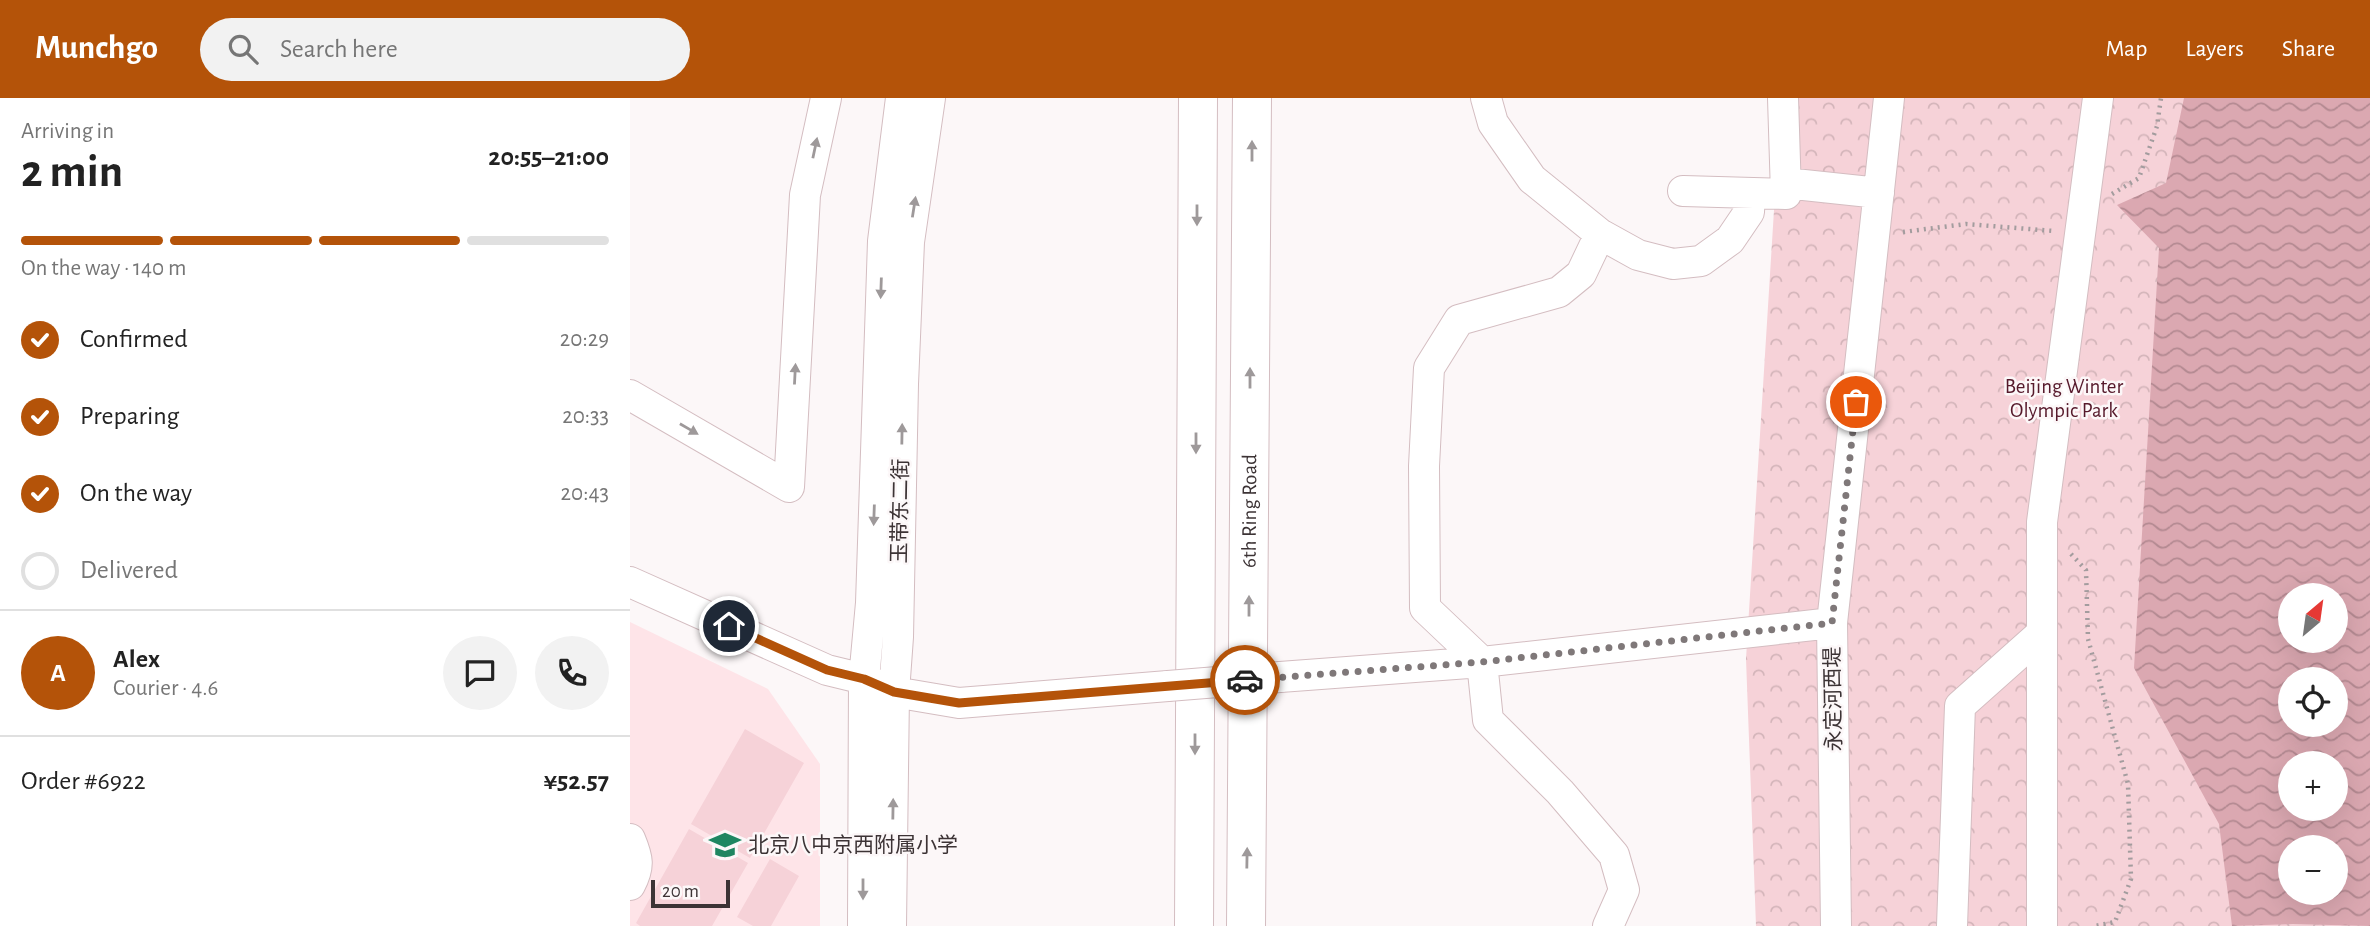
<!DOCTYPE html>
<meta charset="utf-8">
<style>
body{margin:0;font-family:"Alegreya Sans","Noto Sans SC",sans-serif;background:#f2f2f2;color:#222;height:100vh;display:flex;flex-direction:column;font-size:26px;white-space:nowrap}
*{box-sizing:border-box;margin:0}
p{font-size:23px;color:#767676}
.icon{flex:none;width:38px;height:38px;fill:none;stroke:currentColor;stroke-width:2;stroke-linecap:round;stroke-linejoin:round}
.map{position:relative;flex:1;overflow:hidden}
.drawer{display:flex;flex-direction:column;background:#fff;width:630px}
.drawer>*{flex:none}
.needle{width:46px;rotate:29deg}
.buttons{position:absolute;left:1648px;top:485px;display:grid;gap:14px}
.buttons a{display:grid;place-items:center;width:70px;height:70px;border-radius:50%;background:#fff;box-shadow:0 7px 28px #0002;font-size:35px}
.scale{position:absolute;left:21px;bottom:18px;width:79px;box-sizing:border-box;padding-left:7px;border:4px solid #3c3335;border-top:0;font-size:19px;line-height:24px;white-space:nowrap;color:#3c3335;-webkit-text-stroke:5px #fcf7f8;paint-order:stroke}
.pin{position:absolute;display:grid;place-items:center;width:60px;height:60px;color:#fff;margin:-30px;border:4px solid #fff;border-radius:50%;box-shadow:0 2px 7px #0007}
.courier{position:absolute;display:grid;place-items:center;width:70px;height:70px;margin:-35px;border:5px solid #b45309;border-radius:50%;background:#fff;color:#222;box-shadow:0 2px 9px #0007}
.summary em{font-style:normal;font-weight:700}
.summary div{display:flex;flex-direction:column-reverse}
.summary{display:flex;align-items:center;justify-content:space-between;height:119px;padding:0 21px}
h1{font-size:46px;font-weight:700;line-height:52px}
.bar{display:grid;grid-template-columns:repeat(4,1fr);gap:10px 7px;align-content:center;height:84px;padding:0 21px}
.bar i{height:9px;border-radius:5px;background:#e0e0e0}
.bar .active{background:#b45309}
.bar p{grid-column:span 4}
.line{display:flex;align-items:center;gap:18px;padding:0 21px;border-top:2px solid #e0e0e0}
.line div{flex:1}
.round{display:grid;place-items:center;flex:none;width:74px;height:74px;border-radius:37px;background:#f2f2f2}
ol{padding:0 21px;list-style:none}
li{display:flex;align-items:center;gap:21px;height:77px}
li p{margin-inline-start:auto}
li .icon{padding:7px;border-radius:50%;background:#b45309;color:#fff;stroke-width:4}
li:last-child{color:#767676}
li i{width:38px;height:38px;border:4px solid #e0e0e0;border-radius:50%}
header{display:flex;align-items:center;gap:42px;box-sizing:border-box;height:98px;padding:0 35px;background:#b45309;color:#fff}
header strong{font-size:33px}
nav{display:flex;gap:38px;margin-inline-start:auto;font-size:24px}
.search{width:490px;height:63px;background:#f2f2f2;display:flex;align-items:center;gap:18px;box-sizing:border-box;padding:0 24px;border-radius:38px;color:#767676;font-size:26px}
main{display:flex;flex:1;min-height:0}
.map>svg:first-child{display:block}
</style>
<header>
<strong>Munchgo</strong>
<div class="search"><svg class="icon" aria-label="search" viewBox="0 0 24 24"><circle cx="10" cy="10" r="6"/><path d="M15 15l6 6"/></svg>Search here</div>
<nav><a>Map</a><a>Layers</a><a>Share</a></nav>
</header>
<main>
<section class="drawer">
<div class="summary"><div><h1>2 min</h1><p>Arriving in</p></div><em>20:55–21:00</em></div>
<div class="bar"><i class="active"></i><i class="active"></i><i class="active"></i><i></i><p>On the way · 140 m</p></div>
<ol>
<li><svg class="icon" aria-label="check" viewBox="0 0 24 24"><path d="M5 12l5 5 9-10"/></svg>Confirmed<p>20:29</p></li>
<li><svg class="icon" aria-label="check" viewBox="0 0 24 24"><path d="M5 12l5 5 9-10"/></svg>Preparing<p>20:33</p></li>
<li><svg class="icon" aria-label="check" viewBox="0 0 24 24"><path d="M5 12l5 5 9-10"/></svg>On the way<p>20:43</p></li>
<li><i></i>Delivered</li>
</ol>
<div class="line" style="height:126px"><b class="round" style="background:#b45309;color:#fff">A</b><div><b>Alex</b><p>Courier · 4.6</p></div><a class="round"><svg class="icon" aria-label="chat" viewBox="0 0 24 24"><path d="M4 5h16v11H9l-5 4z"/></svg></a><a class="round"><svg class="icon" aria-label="phone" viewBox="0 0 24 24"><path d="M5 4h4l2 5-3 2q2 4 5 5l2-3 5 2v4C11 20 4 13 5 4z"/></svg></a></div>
<div class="line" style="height:91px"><div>Order #6922</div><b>¥52.57</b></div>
</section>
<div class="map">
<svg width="1740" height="828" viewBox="0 0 1740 828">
<defs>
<pattern id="park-crowns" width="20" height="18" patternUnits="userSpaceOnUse" patternTransform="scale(1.75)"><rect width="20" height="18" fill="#f6d2d8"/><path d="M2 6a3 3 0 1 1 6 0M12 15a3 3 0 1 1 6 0" fill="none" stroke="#d4b5ba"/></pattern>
<pattern id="water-waves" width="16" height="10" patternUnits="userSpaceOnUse" patternTransform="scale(1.75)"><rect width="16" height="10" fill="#dba8b1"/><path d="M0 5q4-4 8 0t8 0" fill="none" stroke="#b38991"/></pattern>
</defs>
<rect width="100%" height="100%" fill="#fcf7f8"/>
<path fill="#fee4e8" d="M0,524L138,591L190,666V828H0Z"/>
<path fill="url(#park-crowns)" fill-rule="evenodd" d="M1151,0H1740V828H1126L1116,561ZM1661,497H1706V542H1661ZM1661,581H1706V626H1661ZM1661,665H1706V710H1661ZM1661,749H1706V794H1661Z"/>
<path fill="#f6d2d8" d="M115,631L174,665L120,760L61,726Z
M59,731L118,765L82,828H10L6,825Z
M140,761L169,778L141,828H123L107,819Z"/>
<path fill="url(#water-waves)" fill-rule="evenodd" d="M1554,0H1740V828L1663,826L1602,828L1589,726L1504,570L1529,150L1487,107L1536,85ZM1661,497H1706V542H1661ZM1661,581H1706V626H1661ZM1661,665H1706V710H1661ZM1661,749H1706V794H1661Z"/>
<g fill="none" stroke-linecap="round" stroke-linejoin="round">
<defs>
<path id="minor" d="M856,0L863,25L902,81L970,136L1008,157L1043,166L1071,163L1100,142L1119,114L1120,95
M1155,85L1249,95
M1053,93L1156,96L1153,0
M970,136L951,176L929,194L829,222L799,270L794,368L795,510L852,564L858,622L930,694L984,757L994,792L978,828
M0,297L159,389L175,97L196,0
M0,484L197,572L234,581L264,594L329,605L538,588
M650,579L852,564L1202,525
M0,741C8,760 10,768 0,787
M233,828L234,581L241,505L253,143L271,0
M261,828L264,594L268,539L273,286L279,144L300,0
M1206,828L1202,525L1259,0
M1322,828L1330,608L1412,535
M1412,828V424L1468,0"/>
<g id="highway">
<path d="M564,828L568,0"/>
<path id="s1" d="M616,828L622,0"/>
</g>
</defs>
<use href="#minor" stroke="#d4bdc1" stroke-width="32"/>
<use href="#highway" stroke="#d4bdc1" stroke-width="40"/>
<path stroke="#a39c9e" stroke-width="4.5" stroke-dasharray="2 5" stroke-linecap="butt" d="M1482,96L1509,80L1527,28L1531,0
M1273,134L1336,126L1424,133
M1441,456L1456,472L1458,541L1498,686L1501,781L1485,824L1465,828"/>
<use href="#minor" stroke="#fff" stroke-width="30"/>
<use href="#highway" stroke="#fff" stroke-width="38"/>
<defs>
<path id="minor-bridge" d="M538,588L650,579"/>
</defs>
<use href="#minor-bridge" stroke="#d4bdc1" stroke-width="32" stroke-linecap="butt"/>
<use href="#minor-bridge" stroke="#fff" stroke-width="30"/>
</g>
<defs><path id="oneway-solid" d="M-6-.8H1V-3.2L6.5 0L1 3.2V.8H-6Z" transform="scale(1.75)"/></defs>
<g fill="#9e999a">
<use href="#oneway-solid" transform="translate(185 50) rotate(-78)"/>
<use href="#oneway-solid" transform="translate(622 53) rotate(-90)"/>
<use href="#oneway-solid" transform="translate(284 109) rotate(-81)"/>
<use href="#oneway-solid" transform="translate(567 117) rotate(90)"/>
<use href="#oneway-solid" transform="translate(251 190) rotate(92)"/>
<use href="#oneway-solid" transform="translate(165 276) rotate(-87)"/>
<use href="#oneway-solid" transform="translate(620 280) rotate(-90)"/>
<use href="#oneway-solid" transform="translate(59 331) rotate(30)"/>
<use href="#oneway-solid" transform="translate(272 336) rotate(-89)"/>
<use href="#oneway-solid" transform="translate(566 345) rotate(90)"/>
<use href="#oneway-solid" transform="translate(244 417) rotate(92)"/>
<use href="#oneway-solid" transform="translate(619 508) rotate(-90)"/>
<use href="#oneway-solid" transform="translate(565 646) rotate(90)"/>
<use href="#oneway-solid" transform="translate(263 711) rotate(-89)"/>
<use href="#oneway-solid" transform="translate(617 760) rotate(-89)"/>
<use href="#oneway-solid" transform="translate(233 791) rotate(90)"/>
</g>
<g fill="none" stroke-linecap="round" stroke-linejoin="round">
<path stroke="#7f7879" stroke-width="7" stroke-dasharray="0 12.6" d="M615,582L852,564L1202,525L1226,304"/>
<path stroke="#b45309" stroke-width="9" d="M99,528L197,572L234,581L264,594L329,605L615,582"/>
</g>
<defs>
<symbol id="school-bare" viewBox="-9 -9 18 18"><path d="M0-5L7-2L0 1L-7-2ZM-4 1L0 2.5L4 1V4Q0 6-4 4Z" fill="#1f8661" stroke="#fcf7f8" stroke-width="2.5" paint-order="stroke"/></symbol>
</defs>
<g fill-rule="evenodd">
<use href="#school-bare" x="73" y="725" width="44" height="44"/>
</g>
<g text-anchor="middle" stroke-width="5" stroke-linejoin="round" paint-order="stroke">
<g font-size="21" fill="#56192b" stroke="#fcf7f8">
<text x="1434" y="295">Beijing Winter<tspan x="1434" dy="24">Olympic Park</tspan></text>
</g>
<g font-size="21" fill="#3c3335" stroke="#fcf7f8">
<text transform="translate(270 413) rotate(-89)" y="7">玉带东二街</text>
<text dy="7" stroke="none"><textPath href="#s1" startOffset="415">6th Ring Road</textPath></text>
<text transform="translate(1203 601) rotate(-91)" y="7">永定河西堤</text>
</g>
<g font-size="21" fill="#3c3335" stroke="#fcf7f8" text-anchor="start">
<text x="118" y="754">北京八中京西附属小学</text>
</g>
</g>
</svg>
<div class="buttons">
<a><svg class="needle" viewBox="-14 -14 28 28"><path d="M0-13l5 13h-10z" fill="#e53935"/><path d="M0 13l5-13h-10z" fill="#767676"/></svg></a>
<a><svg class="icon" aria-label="locate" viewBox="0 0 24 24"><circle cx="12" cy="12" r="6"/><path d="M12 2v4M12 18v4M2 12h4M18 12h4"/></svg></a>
<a>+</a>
<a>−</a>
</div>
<div class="scale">20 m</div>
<div class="pin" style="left:1226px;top:304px;background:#ea580c"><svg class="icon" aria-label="bag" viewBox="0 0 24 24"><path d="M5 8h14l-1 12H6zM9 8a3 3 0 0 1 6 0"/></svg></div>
<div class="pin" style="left:99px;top:528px;background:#1f2937"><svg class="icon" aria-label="home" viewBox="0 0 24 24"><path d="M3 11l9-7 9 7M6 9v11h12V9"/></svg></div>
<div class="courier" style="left:615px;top:582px"><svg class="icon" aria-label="car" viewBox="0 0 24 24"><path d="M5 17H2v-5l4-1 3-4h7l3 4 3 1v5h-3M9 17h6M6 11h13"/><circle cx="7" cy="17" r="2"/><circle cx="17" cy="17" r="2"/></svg></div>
</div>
</main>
